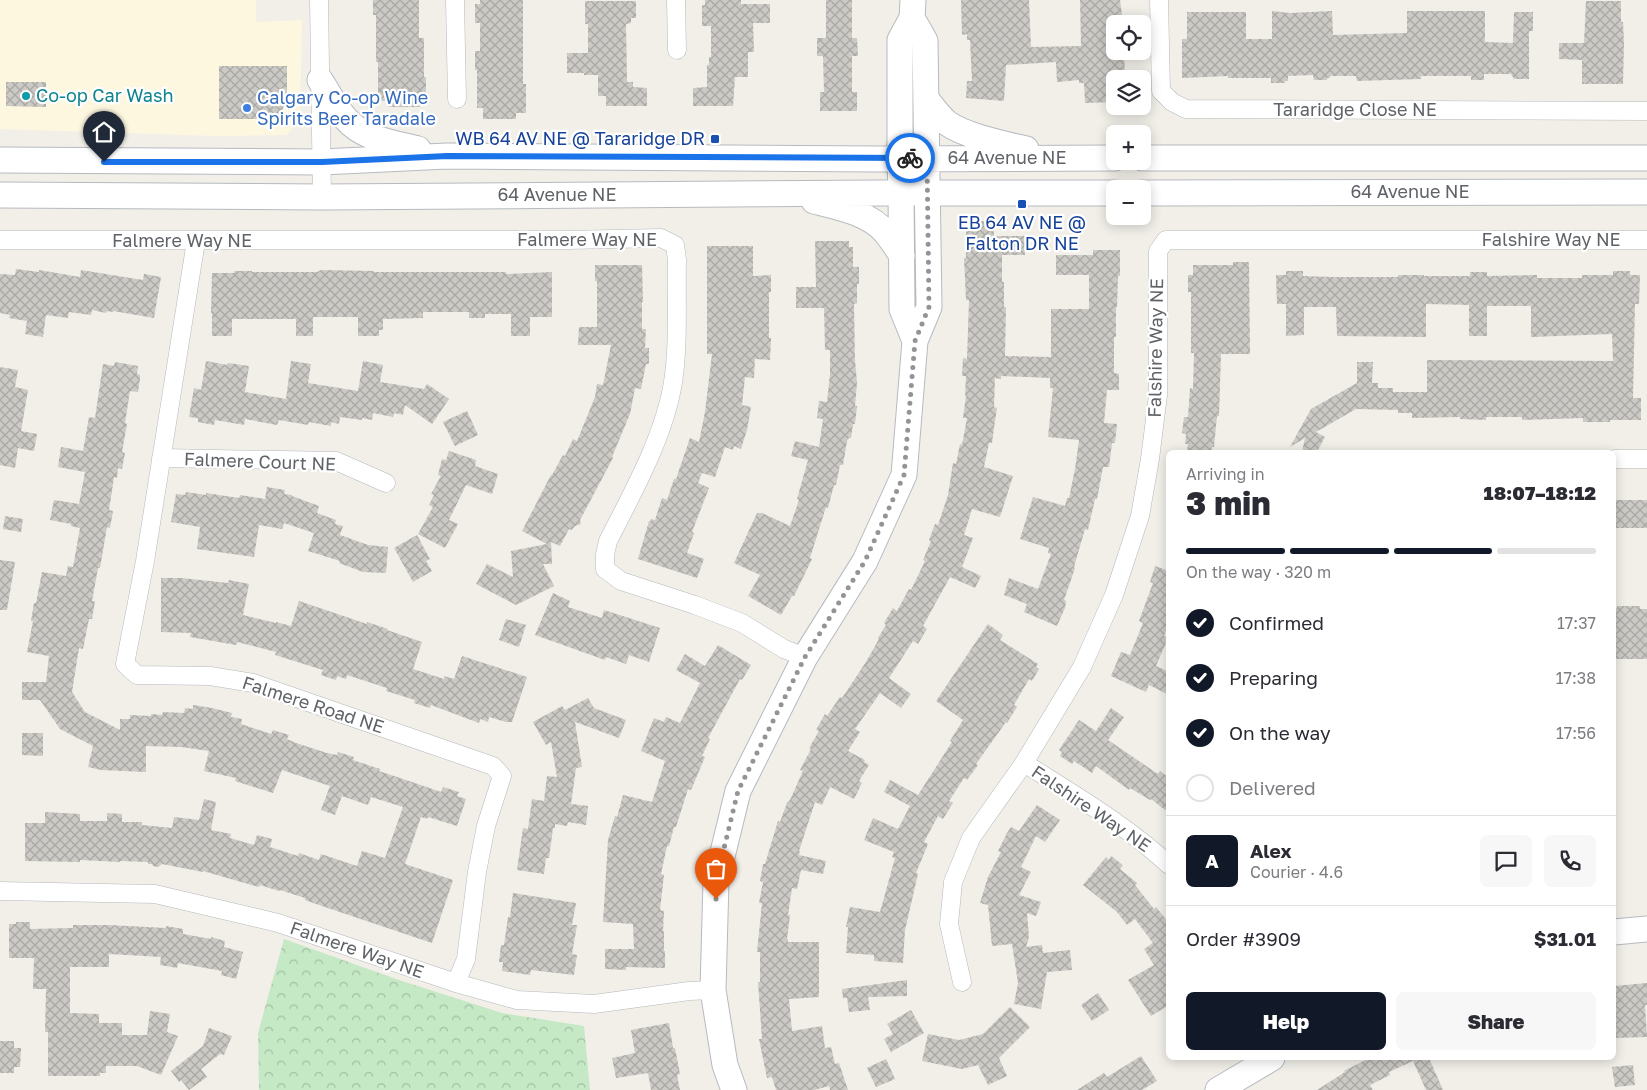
<!DOCTYPE html>
<meta charset="utf-8">
<style>
body{margin:0;font-family:"Golos Text",sans-serif;background:#f7f7f7;color:#2b2b33;height:100vh;display:flex;flex-direction:column;font-size:19px;white-space:nowrap}
*{box-sizing:border-box;margin:0}
p{font-size:16px;color:#7c7c81}
.icon{flex:none;width:28px;height:28px;fill:none;stroke:currentColor;stroke-width:2;stroke-linecap:round;stroke-linejoin:round}
.map{position:relative;flex:1;overflow:hidden}
.side{position:absolute;left:1166px;top:450px;width:450px;height:610px;display:flex;flex-direction:column;background:#fff;border-radius:8px;box-shadow:0 2px 12px #0003}
.side>*{flex:none}
.fabs{position:absolute;left:1106px;top:15px;display:grid;gap:10px}
.fabs a{display:grid;place-items:center;width:45px;height:45px;border-radius:8px;background:#fff;box-shadow:0 2px 12px #0003;font-size:25px}
.pin{position:absolute;display:grid;place-items:center;width:42px;height:42px;color:#fff;margin:-51px -21px;border-radius:50% 50% 50% 0;rotate:-45deg;box-shadow:0 0 5px #0007}
.pin .icon{rotate:45deg}
.courier{position:absolute;display:grid;place-items:center;width:50px;height:50px;margin:-25px;border:4px solid #1a73e8;border-radius:50%;background:#fff;color:#222;box-shadow:0 1px 6px #0007}
.overview em{font-style:normal;font-weight:800}
.overview div{display:flex;flex-direction:column-reverse}
.overview{display:flex;align-items:center;justify-content:space-between;height:85px;padding:0 20px}
h1{font-size:32px;font-weight:800;line-height:38px}
.bar{display:grid;grid-template-columns:repeat(4,1fr);gap:8px 5px;align-content:center;height:60px;padding:0 20px}
.bar i{height:6px;border-radius:4px;background:#e1e1e2}
.bar .current{background:#111827}
.bar p{grid-column:span 4}
.line{display:flex;align-items:center;gap:12px;padding:0 20px;border-top:1px solid #e1e1e2}
.line div{flex:1}
.round{display:grid;place-items:center;flex:none;width:52px;height:52px;border-radius:8px;background:#f7f7f7}
ol{padding:0 20px;list-style:none}
li{display:flex;align-items:center;gap:15px;height:55px}
li p{margin-inline-start:auto}
li .icon{padding:5px;border-radius:50%;background:#111827;color:#fff;stroke-width:4}
li:last-child{color:#7c7c81}
li i{width:28px;height:28px;border:2px solid #e1e1e2;border-radius:50%}
.primary-button{display:flex;gap:10px;margin-top:auto;padding:10px 20px}
.primary-button a{flex:1;height:58px;border-radius:8px;background:#111827;color:#fff;font-size:20px;font-weight:800;line-height:58px;text-align:center}
.primary-button a+a{background:#f7f7f7;color:#2b2b33}
.map>svg:first-child{display:block}
</style>
<div class="map">
<svg width="1647" height="1090" viewBox="0 0 1647 1090">
<defs>
<pattern id="forest-crowns" width="20" height="18" patternUnits="userSpaceOnUse" patternTransform="scale(1.25)"><rect width="20" height="18" fill="#c5e8c5"/><path d="M2 6a3 3 0 1 1 6 0M12 15a3 3 0 1 1 6 0" fill="none" stroke="#a3c0a4"/></pattern>
<pattern id="building-cross-hatch" width="8" height="8" patternUnits="userSpaceOnUse" patternTransform="scale(1.25)"><rect width="8" height="8" fill="#cccac5"/><path d="M0 0l8 8M0 8l8-8" fill="none" stroke="#a9a8a4"/></pattern>
</defs>
<rect width="100%" height="100%" fill="#f1efe8"/>
<path fill="#fef7e0" d="M0,0H256V22L302,20L300,117L287,135L215,136L0,129Z"/>
<path fill="url(#forest-crowns)" d="M284,939L399,980L502,1013L584,1026L590,1090H259L258,1033Z"/>
<path fill="url(#building-cross-hatch)" d="M373,0H419V38H424V77H426V95H421L420,107H388V101H378V62H376V15H373Z
M480,0H523V84H526V113H516V119H483V108H477V70H475V51H480V23H475V4H480Z
M705,0H741V4H770V23H753L754,52H748V77H735L733,106H693V88L707,87V65H709V57H711V26H702V5H705Z
M826,0H852V38H857L858,56H852V92H857V111H820V92H824L823,56H817V38H826Z
M961,0H1029L1031,47L1081,46L1080,0H1120L1123,22H1115V51H1124L1125,79H1115V102L1085,103L1084,83H1079V80L1057,82L1056,62L1006,65L1004,101L966,98L967,81H972L970,40H967V34L962,35Z
M585,1H636V18H631V23L626,24L627,82H633V87L647,88V106H606V96H598V75H584V73H567V53H588V24H585Z
M1586,1H1621V22H1623L1624,43L1623,84H1582V60L1559,59V43H1584Z
M1272,11L1290,13L1332,11L1333,35L1407,33V11H1485V42L1513,43L1514,12H1533V31H1529V79H1514L1511,74H1484V80H1471V76H1421V79L1357,81L1356,76H1330V78H1327V80H1314L1313,75L1288,76V81H1285V83H1271V78H1228V76L1182,78V39H1187V12H1246V39H1272Z
M219,66H287V107H283V119H219Z
M6,82H46V107L6,106Z
M976,221H993L994,236H1025V255H1002V282H1004V307H1006L1005,356L1051,357V309H1089V275H1056V255H1093V250H1120V276H1118L1117,307H1116V337H1114V373L1119,374V390H1107L1104,423L1117,424L1115,443H1112L1109,467H1103L1097,499H1095L1088,530L1085,529L1074,567L1075,568L1064,600L1066,601L1065,608L1057,626L1024,612L1027,604L1004,595L1009,578L1038,589L1051,554L1048,553L1049,548L1020,539L1033,497L1065,506L1067,498H1069L1075,469L1079,440L1048,437L1053,388H1050V378L1001,376V379L995,378L994,407L997,408L994,428L992,443H989L984,467L1013,476L1000,517L972,509L964,535L973,538L962,567L981,576L975,588L950,577L923,626L927,629L918,644L913,641L889,678L911,694L901,708L880,693L855,729L860,732L848,751L865,760L864,762L869,765L859,781L862,783L854,799L830,787L822,805L815,802L799,851L800,852L799,855L826,861L823,874L801,870L797,889L792,888L788,915H790L787,939H788V942H819V997L789,999L792,1031L822,1026L825,1048L831,1047L835,1064L839,1063L848,1090H830L829,1086L814,1090H776L772,1077L767,1078L759,1039H762L758,982H760V952H757L762,903H759L763,882L760,881L763,864H765L778,821L780,822L787,803L790,800L803,771L800,770L811,749L809,748L819,731L816,730L825,714L827,716L840,697L842,698L866,662L879,639L878,638L886,625L884,623L893,608L897,611L909,589L911,590L925,561L923,560L931,541L929,540L935,524L938,525L948,495L953,463L956,464L960,444L962,445L967,418H963L966,396L965,395L966,376H962L963,358L967,359L969,300H966L964,258H966V228H976Z
M815,241H849V247H853V267H859V284H857V303L854,304L855,360L857,383L855,406H857L855,424H853L851,438H849L847,441L843,465H840L836,485H834L828,508L826,507L810,558L812,559L794,596H792L781,615L748,596L760,575L734,563L757,513H762L790,526L799,500L797,499L808,460L791,456L795,441L819,447L823,419L817,418L819,401L827,402L830,374V350H825L824,308H796V287H816Z
M707,246H753V276L771,275V292H769V338H771L770,360L755,359L754,378L745,377L742,405L751,407L747,430L741,449L734,446L733,450L725,447L715,477L702,473L698,483L709,488L692,532L694,533L687,553L704,559L697,578L638,559L649,521L650,522L651,519L655,520L662,498L667,500L674,479H676L690,438L699,442L705,412L712,354H707Z
M1233,262H1249L1250,354H1221L1219,416H1217L1214,447H1212L1211,452H1187L1188,444H1185L1186,434L1182,433L1184,417H1188L1190,388L1193,389L1194,353H1191V292H1188V275H1193V265H1233Z
M595,265H642L643,302H642V329H646L645,348H649V364H646L641,389L635,388L630,414L612,457L613,458L580,520L581,524L575,526L572,530L569,529L560,546L551,542L552,564H543L554,586L516,605L476,584L487,564L513,577L511,551L547,544L522,531L551,475H552L563,455L565,456L573,439L577,441L595,397L597,384L603,385L611,345H578L579,327H597V281H595Z
M16,269L39,272V270L80,277L81,270L143,280L144,274L161,277L154,318L113,311V312L107,311L106,313L92,310L91,315L69,312L68,318L46,315L43,337L25,334L27,321L9,318L10,315L0,313V274L15,275Z
M321,270L374,271V272H506V274L552,272V317H530V336H511V314H485V318H469V312H423V318L383,319V330H379V336H358V317H313V336H296V319H232V336H212V313H211L212,273H234V271H252V272H317Z
M1286,271H1303V276L1334,277H1398V275H1424V276H1470V272H1487V276L1537,275V278H1582V275H1613V271H1630V275H1640L1639,304H1635L1633,398H1641V420H1610V422H1583V418L1522,420V417H1486V420L1460,419V417L1412,418V413H1398V410L1356,409L1316,432L1325,437L1317,452H1302L1305,438L1290,447L1311,409L1357,383V362H1373L1372,383H1378V388H1393V392H1427V360L1613,361L1612,334L1531,337V306H1487V336H1469V305L1426,304V337L1337,336L1336,307H1304V335L1286,336V304H1277L1276,275H1286Z
M206,361L227,365L228,363L249,366L245,392L286,399L291,361L311,364L308,383L358,391L363,361L383,365L380,382L424,389L427,384L449,399L432,424L405,405L403,415L394,413L393,417L373,413L372,420L362,418V420L340,417L339,424L331,422V426L309,422L308,425L279,420L277,425L245,419L244,425L215,420L214,425L198,422V418L189,417L194,388L201,390Z
M115,362L138,366L137,374L140,375V379L138,392L130,391L125,423L127,424L122,452L125,453L122,469L118,468L117,478L114,477L109,510L113,511L110,528L107,527L100,568H98L92,601H95L92,619H89L83,649L79,648L72,692L85,712L120,730V719H130V715L151,716V714L162,715L163,712L184,713L185,708L193,709V705L212,708L232,713L231,717L242,719L241,724L271,734L273,730L289,735L287,739L296,743L327,753L337,755L338,752L354,757L353,760L380,769L379,771L412,782L441,792L443,787L459,792L457,796L466,799L457,826L428,817L427,819L421,817L405,864L453,880L432,943L319,905L305,900V898L280,890L279,891L260,885L259,887L203,871V872L162,864L158,867L153,866L152,864H148V862L120,861V862L80,860V862L25,861V823H45V812L80,814V821H107V813L122,814V822H142V825L172,828L174,817L199,820L204,799L216,802L211,830L231,834L230,838L254,845L257,835L272,839L270,847L298,856L299,853L319,860L321,854L357,866L362,851L385,858L403,807L371,797L368,805L342,796L335,815L321,810L330,786L282,770L273,793L235,781L236,778L204,771L209,751L181,747L146,746V772L101,770L88,767L93,746L60,729L40,700H22V682H46L49,656L27,652L33,621H31L34,603H36L42,572L66,576L68,566L73,567L80,528L71,526V524L50,520L54,500L79,504L85,472L58,467L61,447L83,451L89,417L95,418L103,364L114,366Z
M0,367L18,370L15,387L28,390L21,431L37,434L34,451L18,448L15,468L0,465Z
M467,411L478,435L455,446L443,422Z
M449,451L476,460L475,466L498,474L492,494L466,485L449,520L458,524L445,548L418,534L433,507L429,505L434,495L431,494L441,476L438,475L442,459L446,460Z
M267,487L285,490L284,494L292,495V496L319,506L317,513L336,520L335,524L343,526L340,535L368,545L388,547L386,573L363,572L339,563L340,561L308,551L314,533L284,523L282,529L259,525L254,557L197,549L200,527L171,522L176,494L185,495L186,492L206,495V493L239,498L240,495L265,499Z
M1614,500H1647V528H1614Z
M5,516L23,519L21,532L3,529Z
M417,535L430,559L426,561L432,571L413,582L394,548Z
M0,560L15,562L7,610H0Z
M1155,566L1169,571V623L1164,636L1168,638L1156,666L1169,672V695L1149,685L1146,692L1111,676L1121,652L1130,655L1143,623L1139,621L1153,583L1150,582Z
M161,578H181L228,583L229,580L249,584L243,615L276,623V622L291,626L299,601L367,624V622L388,629L387,630L422,642L413,669L444,679V676L454,679L462,656L527,677L512,722H506L489,717L488,722L480,719L479,723L431,705L430,708L414,703L415,700L386,691L387,688L347,675L346,679L337,676L336,680L321,675L323,670L275,655L276,652L237,642L236,645L190,637L191,633L161,632Z
M553,593L570,601L568,607L602,618L604,610L660,628L649,662L629,655L626,664L606,657L605,660L535,635Z
M1617,606H1640V609H1647V659H1614V608H1617Z
M506,619L526,625L519,647L499,640Z
M988,624L1003,635L1000,640L1038,664L1036,667L1039,669L1032,681L1029,679L1014,705L1017,707L1007,723L1006,722L976,764L978,765L967,780L964,778L949,801L953,803L943,819L938,816L924,842L928,844L916,873L918,874L905,930L903,963L874,961V955L846,953L848,927H846L850,907L880,912L895,858L892,857L894,852L864,840L873,818L898,829L910,806L884,792L890,780L918,795L952,742L950,741L963,720L936,701Z
M718,645L751,665L742,680L740,679L708,738L710,739L702,756L705,757L691,790L688,789L676,827H674L669,846H667L661,874L664,875L660,910L664,911L663,931H664V951H665V968L626,967V970L605,969V949H634L633,924L603,922L608,840L615,816L617,817L623,795L652,802L665,761L641,751L654,718L664,722L666,717L680,723L700,683L676,670L685,654L705,666Z
M588,698L594,708L626,720L619,738L575,722L582,767L576,768L571,804L588,806L586,825L568,822L567,826L555,824V828H553L549,858H546L544,874L517,870L523,828L528,829L532,799L544,801L547,776L557,777L551,742L546,745L533,722L562,706L565,710Z
M1111,708L1124,717L1108,740L1158,774L1160,771L1169,778V813L1151,799L1150,800L1130,788L1129,790L1096,766L1092,773L1074,761L1072,764L1060,756L1062,752L1059,750L1079,720L1096,731Z
M22,733H43V756L22,755Z
M1037,805L1060,820L1045,842L1036,836L1021,867L1031,872L1019,895L1041,902L1036,916L1027,913L1029,937L1026,947L1042,945L1043,953L1070,950L1072,970L1047,972L1041,1009L1014,1004L1018,983L1012,944L992,946L988,905L980,903L988,877L1001,852L998,851L1007,833L1011,827L1019,831Z
M1111,856L1123,865L1120,869L1137,883L1135,885L1154,909L1156,907L1169,923V1005L1151,1016L1128,980L1154,965L1144,949L1153,943L1135,919L1127,925L1117,912L1083,885L1106,857L1109,860Z
M513,893L576,903L572,925H577L572,954L577,955L574,975L531,970L530,975L502,971L503,962H499L501,945H504L508,917H510Z
M16,922H30V929L73,928V925H109L166,928V926L183,929V934L211,939V937L225,941L224,947L243,952L236,979L221,975L222,971L178,963L177,968L160,965L161,957L109,954V967H70V1013L99,1014V1023H122V1035H147L150,1011L170,1014L167,1032L178,1036L161,1075L137,1066H106V1073H100V1076H48V1032H45L46,989H33L34,958H9V924H16Z
M907,980V996L868,997L870,1010L849,1012L847,998H843L842,989Z
M1647,983V1005H1645L1647,1037L1614,1038V986Z
M1098,993L1109,1010L1092,1021L1081,1005Z
M1010,1007L1030,1027L999,1058L1007,1076L988,1085L978,1065L962,1069L922,1061L928,1034L959,1040L983,1034Z
M911,1010L924,1033L891,1052L884,1039L893,1034L887,1024Z
M669,1023L673,1048H675L680,1074L677,1075L680,1090H651L648,1073L616,1078L612,1058L635,1053L631,1030Z
M209,1028L232,1036L224,1055L220,1054L201,1069L207,1077L189,1090L181,1080L179,1082L171,1071L203,1046Z
M0,1041H14V1048H21L20,1067H14V1073H0Z
M1141,1056L1157,1081L1142,1090H1077L1104,1073L1107,1077Z
M1369,1058H1429L1443,1090H1426L1413,1061L1389,1072L1390,1075L1370,1085L1373,1090H1317L1345,1072L1344,1071Z
M886,1059L895,1079L876,1087L867,1068Z
M1633,1065L1635,1085L1615,1087L1612,1067Z"/>
<g fill="none" stroke-linecap="round" stroke-linejoin="round">
<defs>
<path id="street" d="M319,0L322,197
M455,0L457,99
M676,0L677,50
M1159,0L1161,91L1172,102L1186,109L1647,111
M0,240H567L661,238L675,245L677,260C676,299 679,344 673,382C665,435 632,494 608,541L605,555V569L621,581L695,605L742,623L784,649L805,657
M196,241L145,561L125,664L137,675L210,676L253,683L493,766L502,776L486,826L477,872L466,959L456,983
M161,458L336,461L386,483
M1614,459H1647
M1024,763C1074,795 1126,825 1169,865
M0,891L155,894L278,923L456,983L517,1000L594,1004L689,991L713,990
M962,982L949,924L953,882L971,838L1024,763L1082,667L1114,595L1140,516L1150,459L1158,395V251L1166,240H1647"/>
<path id="secondary" d="M912,18L900,40V158L901,193L902,309L915,341
M320,80C328,92 336,108 346,119C363,139 394,143 418,149
M926,99C933,107 939,116 947,123C965,136 1004,144 1026,149
M1142,158H1647
M0,160L322,162L447,156L879,159L1115,158
M1142,193L1647,192
M0,195L322,197L881,193H1115
M814,201C838,207 870,213 886,233C892,240 897,248 902,256
M1614,932L1647,929
M734,1090L725,1065L713,990L716,881L738,791L805,657L865,561L904,475L915,341L929,307L925,41L912,18L913,0
M1218,1090L1272,1058"/>
</defs>
<use href="#street" stroke="#b5b8bc" stroke-width="19"/>
<use href="#secondary" stroke="#b6babf" stroke-width="27"/>
<use href="#street" stroke="#fff" stroke-width="18"/>
<use href="#secondary" stroke="#fff" stroke-width="25"/>
</g>
<g fill="none" stroke-linecap="round" stroke-linejoin="round">
<path stroke="#929495" stroke-width="5" stroke-dasharray="0 9" d="M716,899V881L738,791L805,657L865,561L904,475L915,341L929,307L927,158H910"/>
<path stroke="#1a73e8" stroke-width="6" d="M104,162H322L447,156L910,158"/>
</g>
<circle fill="#0f9aa8" stroke="#fff" stroke-width="2" cx="26" cy="96" r="5"/>
<circle fill="#3f7fe0" stroke="#fff" stroke-width="2" cx="247" cy="108" r="5"/>
<g fill="#1a4fb4" stroke="#fff" stroke-width="2">
<rect x="710" y="134" width="10" height="10" rx="2.5"/>
<rect x="1017" y="199" width="10" height="10" rx="2.5"/>
</g>
<g text-anchor="middle" stroke-width="4.5" stroke-linejoin="round" paint-order="stroke">
<g font-size="18" fill="#0d838f" stroke="#fff" text-anchor="start">
<text x="36" y="102">Co-op Car Wash</text>
</g>
<g font-size="18" fill="#366cbe" stroke="#fff" text-anchor="start">
<text x="257" y="104">Calgary Co-op Wine<tspan x="257" dy="21">Spirits Beer Taradale</tspan></text>
</g>
<g font-size="18" fill="#5f6368" stroke="#fff">
<text x="1355" y="116">Tararidge Close NE</text>
<text x="1007" y="164">64 Avenue NE</text>
<text x="1410" y="198">64 Avenue NE</text>
<text x="557" y="201">64 Avenue NE</text>
<text x="587" y="246">Falmere Way NE</text>
<text x="1551" y="246">Falshire Way NE</text>
<text x="182" y="247">Falmere Way NE</text>
<text transform="translate(1156 348) rotate(-89)" y="6">Falshire Way NE</text>
<text transform="translate(260 462) rotate(2)" y="6">Falmere Court NE</text>
<text transform="translate(313 705) rotate(18)" y="6">Falmere Road NE</text>
<text transform="translate(1091 809) rotate(34)" y="6">Falshire Way NE</text>
<text transform="translate(357 950) rotate(19)" y="6">Falmere Way NE</text>
</g>
<g font-size="18" fill="#164399" stroke="#fff" text-anchor="end">
<text x="705" y="145">WB 64 AV NE @ Tararidge DR</text>
<text x="1022" y="229" text-anchor="middle">EB 64 AV NE @<tspan x="1022" dy="21">Falton DR NE</tspan></text>
</g>
</g>
</svg>
<div class="fabs">
<a><svg class="icon" aria-label="locate" viewBox="0 0 24 24"><circle cx="12" cy="12" r="6"/><path d="M12 2v4M12 18v4M2 12h4M18 12h4"/></svg></a>
<a><svg class="icon" aria-label="layers" viewBox="0 0 24 24"><path d="M12 4l9 5-9 5-9-5zM3 14l9 5 9-5"/></svg></a>
<a>+</a>
<a>−</a>
</div>
<div class="pin" style="left:716px;top:899px;background:#ea580c"><svg class="icon" aria-label="bag" viewBox="0 0 24 24"><path d="M5 8h14l-1 12H6zM9 8a3 3 0 0 1 6 0"/></svg></div>
<div class="pin" style="left:104px;top:162px;background:#1f2937"><svg class="icon" aria-label="home" viewBox="0 0 24 24"><path d="M3 11l9-7 9 7M6 9v11h12V9"/></svg></div>
<div class="courier" style="left:910px;top:158px"><svg class="icon" aria-label="bike" viewBox="0 0 24 24"><circle cx="6" cy="16" r="4"/><circle cx="18" cy="16" r="4"/><path d="M6 16l4-8h5l3 8M10 8l3 8H6M13 5h3"/></svg></div>
<section class="side">
<div class="overview"><div><h1>3 min</h1><p>Arriving in</p></div><em>18:07–18:12</em></div>
<div class="bar"><i class="current"></i><i class="current"></i><i class="current"></i><i></i><p>On the way · 320 m</p></div>
<ol>
<li><svg class="icon" aria-label="check" viewBox="0 0 24 24"><path d="M5 12l5 5 9-10"/></svg>Confirmed<p>17:37</p></li>
<li><svg class="icon" aria-label="check" viewBox="0 0 24 24"><path d="M5 12l5 5 9-10"/></svg>Preparing<p>17:38</p></li>
<li><svg class="icon" aria-label="check" viewBox="0 0 24 24"><path d="M5 12l5 5 9-10"/></svg>On the way<p>17:56</p></li>
<li><i></i>Delivered</li>
</ol>
<div class="line" style="height:90px"><b class="round" style="background:#111827;color:#fff">A</b><div><b>Alex</b><p>Courier · 4.6</p></div><a class="round"><svg class="icon" aria-label="chat" viewBox="0 0 24 24"><path d="M4 5h16v11H9l-5 4z"/></svg></a><a class="round"><svg class="icon" aria-label="phone" viewBox="0 0 24 24"><path d="M5 4h4l2 5-3 2q2 4 5 5l2-3 5 2v4C11 20 4 13 5 4z"/></svg></a></div>
<div class="line" style="height:65px"><div>Order #3909</div><b>$31.01</b></div>
<div class="primary-button"><a>Help</a><a>Share</a></div>
</section>
</div>
